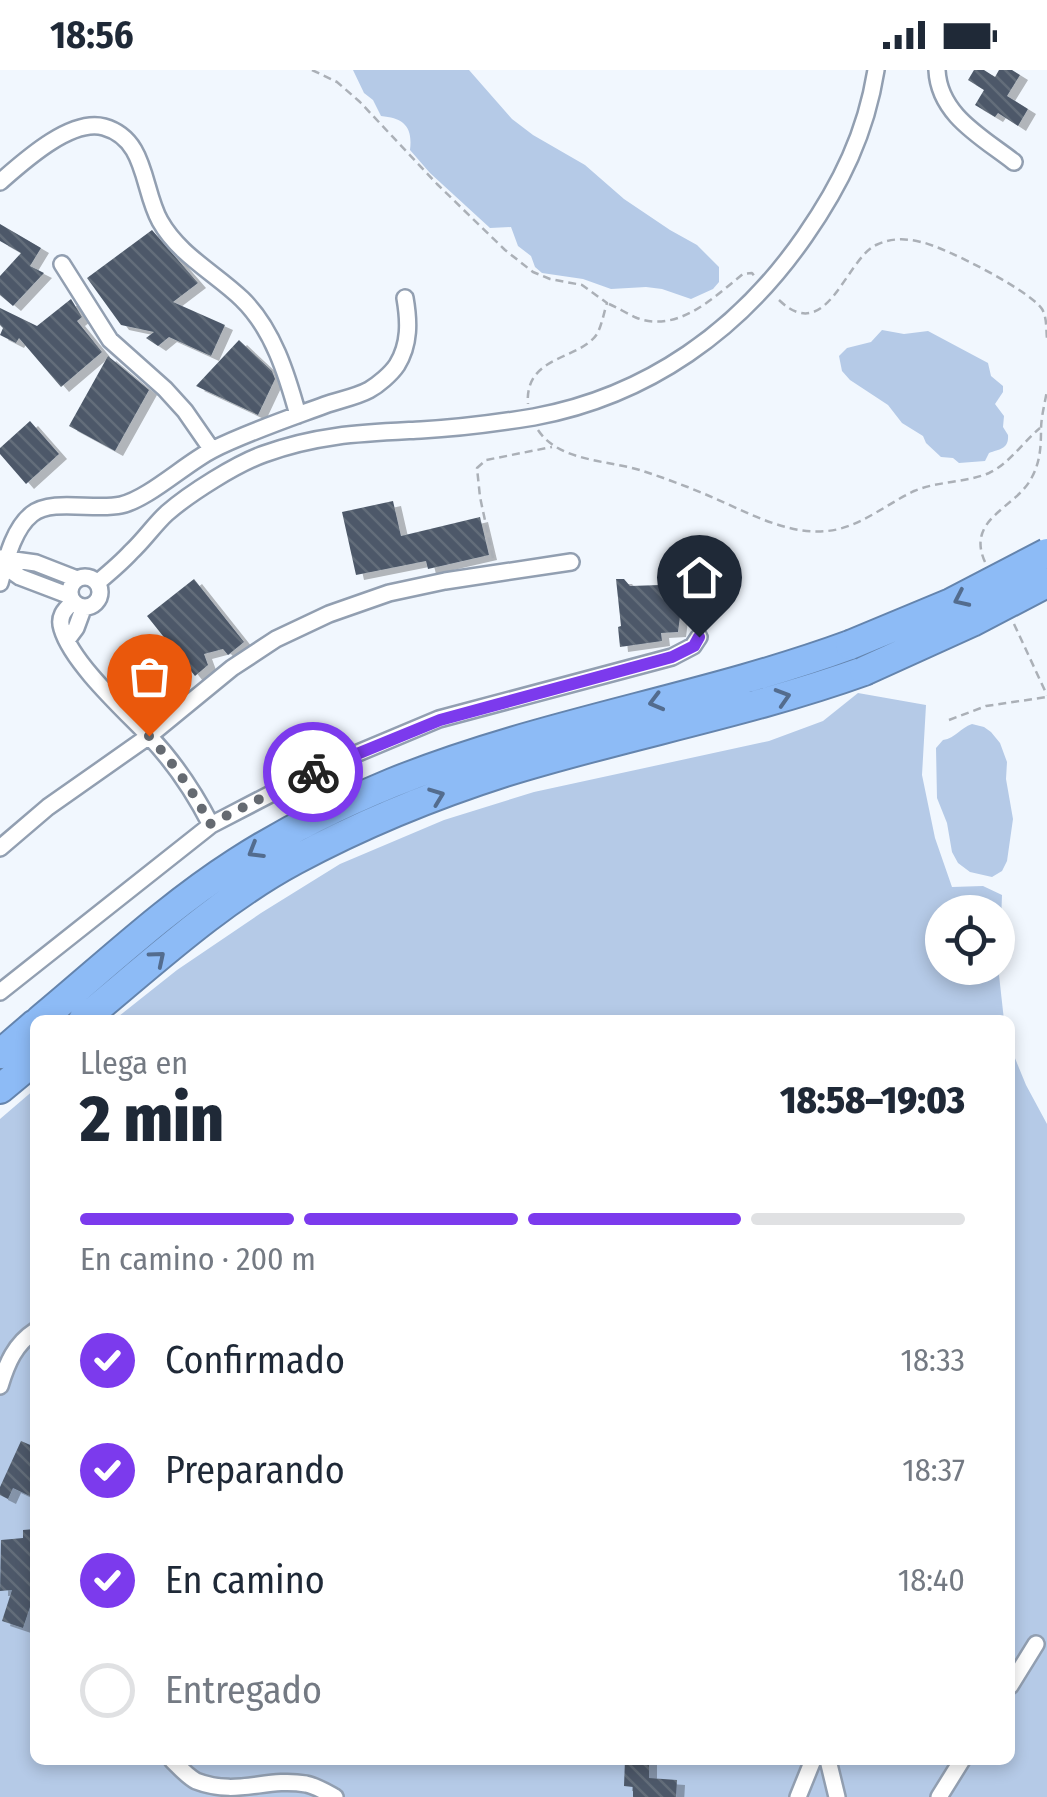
<!DOCTYPE html>
<html lang="es">
<meta charset="utf-8">
<style>
body{margin:0;font-family:"Fira Sans Condensed",sans-serif;background:#f2f2f3;color:#1f2937;height:100vh;display:flex;flex-direction:column;font-size:38px;white-space:nowrap}
*{box-sizing:border-box;margin:0}
p{font-size:32px;color:#747a83}
.icon{flex:none;width:55px;height:55px;fill:none;stroke:currentColor;stroke-width:2;stroke-linecap:round;stroke-linejoin:round}
.map{position:relative;flex:1;overflow:hidden}
.sheet{position:absolute;left:30px;top:945px;width:985px;height:750px;display:flex;flex-direction:column;background:#fff;border-radius:15px;box-shadow:0 5px 15px #0003}
.sheet>*{flex:none}
.tools{position:absolute;left:925px;top:825px;display:grid;gap:20px}
.tools a{display:grid;place-items:center;width:90px;height:90px;border-radius:50%;background:#fff;box-shadow:0 5px 15px #0003;font-size:50px}
.pin{position:absolute;display:grid;place-items:center;width:85px;height:85px;color:#fff;margin:-102px -42px;border-radius:50% 50% 50% 0;rotate:-45deg;box-shadow:0 0 10px #0007}
.pin .icon{rotate:45deg}
.courier{position:absolute;display:grid;place-items:center;width:100px;height:100px;margin:-50px;border:8px solid #7c3aed;border-radius:50%;background:#fff;color:#222;box-shadow:0 2px 12px #0007}
.headline em{font-style:normal;font-weight:800}
.headline div{display:flex;flex-direction:column-reverse}
.headline{display:flex;align-items:center;justify-content:space-between;height:170px;padding:0 50px}
h1{font-size:65px;font-weight:800;line-height:75px}
.bar{display:grid;grid-template-columns:repeat(4,1fr);gap:15px 10px;align-content:center;height:120px;padding:0 50px}
.bar i{height:12px;border-radius:8px;background:#e0e1e3}
.bar .on{background:#7c3aed}
.bar p{grid-column:span 4}
ol{padding:0 50px;list-style:none}
li{display:flex;align-items:center;gap:30px;height:110px}
li p{margin-inline-start:auto}
li .icon{padding:10px;border-radius:50%;background:#7c3aed;color:#fff;stroke-width:4}
li:last-child{color:#747a83}
li i{width:55px;height:55px;border:5px solid #e0e1e3;border-radius:50%}
.status{display:flex;justify-content:space-between;align-items:center;height:70px;padding:0 50px;background:#fff;direction:ltr}
.status svg{height:28px;fill:currentColor}
.map>svg:first-child{display:block}
</style>
<div class="status"><b>18:56</b><svg viewBox="0 0 49 12"><path d="M0 12V9h3v3zM5 12V6h3v6zM10 12V3h3v9zM15 12V0h3v12zM26 1h20v11H26zM47 4h2v5h-2z"/></svg></div>
<div class="map">
<svg width="1047" height="1727" viewBox="0 0 1047 1727">
<defs>
<pattern id="building-back-hatch" width="6" height="6" patternUnits="userSpaceOnUse" patternTransform="scale(2.5)"><rect width="6" height="6" fill="#4d5969"/><path d="M-1 5l2 2M0 0l6 6M5-1l2 2" fill="none" stroke="#636d7a"/></pattern>
<filter id="shadow"><feDropShadow dx="8" dy="5" stdDeviation="0" flood-color="#0004"/></filter>
</defs>
<rect width="100%" height="100%" fill="#f1f7fe"/>
<path fill="#b5cae7" fill-rule="evenodd" d="M353,0H469L512,49L533,65L585,95L624,129L670,160L697,175L719,197V212L713,219L691,229L662,219L646,217L611,219L583,209L542,203L535,197L531,186L518,176L511,157L490,158L430,103L410,80C413,56 403,48 381,46L373,30L364,23Z
M882,260L904,264L928,261L988,293L991,306L1003,316V322L995,334L1004,346L1003,357L1008,365C1009,379 1000,379 989,383L985,391L959,393L953,388L941,387L926,373L923,366L902,353L888,335L850,310L842,301L839,286L847,278L871,272Z
M858,623L926,635L922,705L935,768L952,817L983,816L1002,825L999,905L1004,950H114L177,900L261,843L340,794L444,750L534,722L769,671L823,651ZM942,842H998V898H942Z
M972,654L984,657L991,662L1000,673L1007,692L1006,709L1013,749L1007,791L1002,801L992,807L970,802L958,793L952,782L947,753L937,728L936,678L943,670C956,668 960,658 972,654Z
M1010,976L1026,1015L1047,1054V1727H0V1049L35,1019V1690H1010Z"/>
<path fill="url(#building-back-hatch)" filter="url(#shadow)" d="M974,0H984L995,7L999,0H1012L1020,5L1007,26L1028,39L1018,56L998,43L995,47L975,35L984,20L968,10Z
M0,154L41,178L30,196L44,203L13,236L0,225V206L21,183L0,171Z
M152,160L198,213L173,232L225,255L211,286L169,267L158,276L146,268L154,262L121,255L87,208Z
M71,229L82,247L77,251L102,282L61,317L19,268L16,273L0,265L3,258L0,255V238L37,256Z
M239,270L272,301L275,309L258,345L196,316Z
M108,286L149,320L115,381L69,356Z
M30,351L59,384L26,414L0,384V378Z
M393,431L401,466L480,447L489,485L428,499L426,491L356,505L342,442Z
M668,505L675,509L689,508L690,520H685L686,530H682L683,546H680L678,562L661,563L662,571L620,577L618,557L621,556L616,509H624L630,516L660,515L664,507Z
M194,509L244,572L228,585L223,579L204,584L208,595L195,606L147,546Z
M21,1371L35,1377V1421L32,1427L13,1418L8,1429L0,1425V1417Z
M35,1459V1528H33L23,1558L2,1551L12,1520L0,1521L1,1470L23,1468V1460Z
M625,1690H649V1708L677,1710L676,1727H633V1717L624,1716Z"/>
<g fill="none" stroke-linecap="round" stroke-linejoin="round">
<defs>
<path id="street" d="M937,0C939,45 982,67 1014,92
M0,112C24,91 71,48 104,57C147,69 142,119 160,151C179,185 215,203 242,229C273,259 287,305 298,345
M62,194L110,270L165,319L185,341L212,380
M0,488L36,493L77,509
M0,493L20,507L70,526
M70 522a15 15 0 1 1 30 0a15 15 0 1 1-30 0Z
M0,513C6,491 13,459 32,444C52,428 95,441 121,435C148,429 185,394 212,380C248,362 287,349 325,335C339,330 356,327 369,320C378,315 391,304 397,295C410,274 409,251 405,228
M97,513C109,503 121,493 131,482C144,470 154,455 167,443C190,423 236,394 264,384C319,364 364,363 421,360C459,358 497,353 534,347C648,326 740,260 805,166C841,114 866,63 876,0
M73,532C64,540 58,547 62,559C72,593 124,640 149,666C174,692 194,722 211,755
M67,570L76,558L83,539
M0,778L48,737L149,666L232,598L276,569L329,544L389,523L445,511L571,492
M0,922L211,755L315,701L439,649L672,587L693,576L699,567
M0,1316C7,1293 15,1274 35,1261
M1010,1616L1036,1574
M172,1690C179,1697 187,1706 196,1711C238,1727 265,1707 306,1714C316,1716 326,1722 335,1727
M828,1690L837,1727
M798,1727L813,1690
M939,1727L962,1690"/>
<path id="highway" d="M40,950C104,897 166,838 236,793C284,762 338,735 392,713C540,653 700,630 850,575
M83,950C151,894 217,832 295,790C362,754 433,725 505,702C624,665 747,643 864,601
M0,984L35,954
M0,1019L35,990"/>
</defs>
<use href="#street" stroke="#929fb1" stroke-width="20"/>
<use href="#highway" stroke="#6484ad" stroke-width="32"/>
<path stroke="#abb0b7" stroke-width="2.5" stroke-dasharray="8 5" stroke-linecap="butt" d="M312,0L337,12L360,32L437,114L505,180L533,202L550,209L582,215L607,233C604,242 602,255 597,264C580,290 524,285 528,334
M779,230C827,276 845,190 876,175C891,168 905,168 921,172C945,177 1029,220 1042,239C1047,247 1046,259 1047,269
M609,234C618,238 628,244 637,248C678,263 713,228 743,204L752,203L755,207
M538,360C559,392 609,390 643,401C664,408 686,416 707,425C748,442 793,470 839,459C866,452 889,433 914,421C938,411 965,413 989,403C1009,394 1023,372 1040,358
M493,488L480,427L477,398L486,390L552,377
M985,492C965,448 1017,438 1032,407C1040,392 1041,377 1041,360C1041,347 1045,333 1047,320
M1014,554L1047,625
M949,650L986,636L1047,627"/>
<use href="#street" stroke="#fff" stroke-width="15"/>
<use href="#highway" stroke="#8dbbf6" stroke-width="28"/>
<defs>
<path id="highway-bridge" d="M850,575L951,533L1047,483
M864,601L972,552L1047,513"/>
</defs>
<use href="#highway-bridge" stroke="#6484ad" stroke-width="32" stroke-linecap="butt"/>
<use href="#highway-bridge" stroke="#8dbbf6" stroke-width="28"/>
</g>
<defs><path id="oneway-chevron" d="M-2-3.5L2.5 0L-2 3.5" fill="none" stroke-width="1.6" stroke-linecap="round" stroke-linejoin="round" transform="scale(2.5)"/></defs>
<g stroke="#536c8e">
<use href="#oneway-chevron" transform="translate(961 529) rotate(155)"/>
<use href="#oneway-chevron" transform="translate(783 627) rotate(-17)"/>
<use href="#oneway-chevron" transform="translate(656 632) rotate(165)"/>
<use href="#oneway-chevron" transform="translate(437 726) rotate(-21)"/>
<use href="#oneway-chevron" transform="translate(255 781) rotate(149)"/>
<use href="#oneway-chevron" transform="translate(158 888) rotate(-40)"/>
</g>
<g fill="none" stroke-linecap="round" stroke-linejoin="round">
<path stroke="#656a71" stroke-width="10" stroke-dasharray="0 18" d="M149,666C173,693 194,722 210,754L313,702"/>
<path stroke="#7c3aed" stroke-width="12" d="M313,702L440,650L672,587L694,576L699,567"/>
</g>
</svg>
<div class="tools">
<a><svg class="icon" aria-label="locate" viewBox="0 0 24 24"><circle cx="12" cy="12" r="6"/><path d="M12 2v4M12 18v4M2 12h4M18 12h4"/></svg></a>
</div>
<div class="pin" style="left:149px;top:666px;background:#ea580c"><svg class="icon" aria-label="bag" viewBox="0 0 24 24"><path d="M5 8h14l-1 12H6zM9 8a3 3 0 0 1 6 0"/></svg></div>
<div class="pin" style="left:699px;top:567px;background:#1f2937"><svg class="icon" aria-label="home" viewBox="0 0 24 24"><path d="M3 11l9-7 9 7M6 9v11h12V9"/></svg></div>
<div class="courier" style="left:313px;top:702px"><svg class="icon" aria-label="bike" viewBox="0 0 24 24"><circle cx="6" cy="16" r="4"/><circle cx="18" cy="16" r="4"/><path d="M6 16l4-8h5l3 8M10 8l3 8H6M13 5h3"/></svg></div>
<section class="sheet">
<div class="headline"><div><h1>2 min</h1><p>Llega en</p></div><em>18:58–19:03</em></div>
<div class="bar"><i class="on"></i><i class="on"></i><i class="on"></i><i></i><p>En camino · 200 m</p></div>
<ol>
<li><svg class="icon" aria-label="check" viewBox="0 0 24 24"><path d="M5 12l5 5 9-10"/></svg>Confirmado<p>18:33</p></li>
<li><svg class="icon" aria-label="check" viewBox="0 0 24 24"><path d="M5 12l5 5 9-10"/></svg>Preparando<p>18:37</p></li>
<li><svg class="icon" aria-label="check" viewBox="0 0 24 24"><path d="M5 12l5 5 9-10"/></svg>En camino<p>18:40</p></li>
<li><i></i>Entregado</li>
</ol>
</section>
</div>
